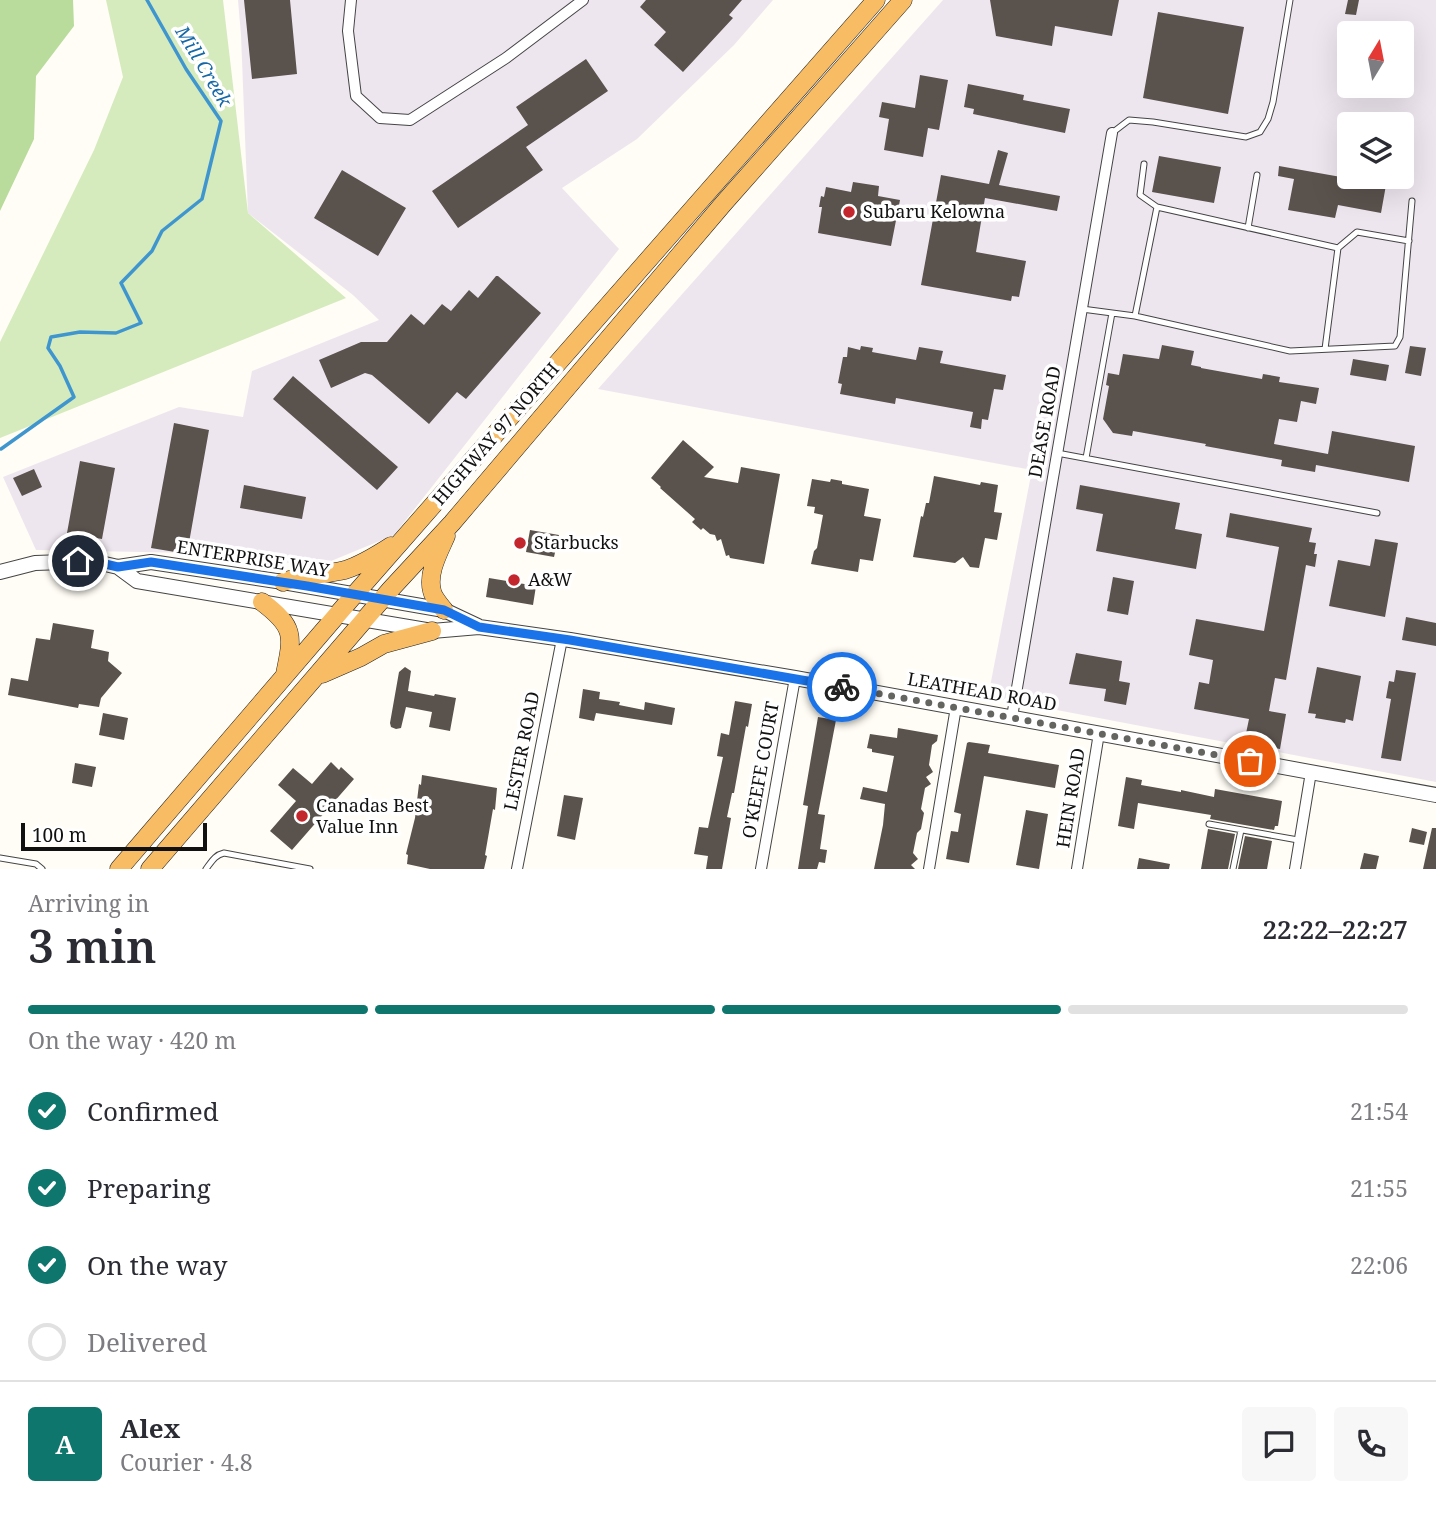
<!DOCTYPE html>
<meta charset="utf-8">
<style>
body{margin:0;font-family:"Noto Serif",serif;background:#f7f7f7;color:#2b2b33;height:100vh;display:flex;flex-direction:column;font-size:26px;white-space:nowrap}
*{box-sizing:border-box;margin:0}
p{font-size:23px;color:#7c7c81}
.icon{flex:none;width:38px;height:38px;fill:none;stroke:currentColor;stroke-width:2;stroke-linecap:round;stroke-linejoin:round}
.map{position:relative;height:869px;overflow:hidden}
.details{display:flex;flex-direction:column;background:#fff;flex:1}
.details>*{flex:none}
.needle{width:46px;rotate:10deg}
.buttons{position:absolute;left:1337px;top:21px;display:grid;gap:14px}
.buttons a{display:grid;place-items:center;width:77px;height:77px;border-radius:7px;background:#fff;box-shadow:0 7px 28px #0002;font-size:35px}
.scale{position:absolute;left:21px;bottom:18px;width:186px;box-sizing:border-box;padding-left:7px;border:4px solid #111;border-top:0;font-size:19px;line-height:24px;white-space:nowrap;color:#111;-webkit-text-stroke:5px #fff;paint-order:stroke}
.pin{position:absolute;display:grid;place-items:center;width:60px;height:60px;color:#fff;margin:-30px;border:4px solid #fff;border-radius:50%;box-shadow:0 2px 7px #0007}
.courier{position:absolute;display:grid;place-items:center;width:70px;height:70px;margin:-35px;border:5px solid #1a73e8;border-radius:50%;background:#fff;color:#222;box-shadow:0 2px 9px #0007}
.head em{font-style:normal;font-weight:600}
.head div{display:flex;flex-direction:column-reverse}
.head{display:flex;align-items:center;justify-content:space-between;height:119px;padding:0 28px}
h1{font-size:46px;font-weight:600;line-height:52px}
.bar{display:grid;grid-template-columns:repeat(4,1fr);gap:10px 7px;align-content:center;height:84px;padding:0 28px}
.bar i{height:9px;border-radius:5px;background:#e1e1e2}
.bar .current{background:#0f766e}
.bar p{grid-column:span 4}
.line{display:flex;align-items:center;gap:18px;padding:0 28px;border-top:2px solid #e1e1e2}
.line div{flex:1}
.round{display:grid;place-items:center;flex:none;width:74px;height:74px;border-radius:7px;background:#f7f7f7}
ol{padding:0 28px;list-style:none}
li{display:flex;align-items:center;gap:21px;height:77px}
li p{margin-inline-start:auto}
li .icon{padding:7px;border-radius:50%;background:#0f766e;color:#fff;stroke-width:4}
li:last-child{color:#7c7c81}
li i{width:38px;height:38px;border:4px solid #e1e1e2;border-radius:50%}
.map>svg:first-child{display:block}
</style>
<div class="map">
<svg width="1436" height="869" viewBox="0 0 1436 869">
<rect width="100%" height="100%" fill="#fffdf5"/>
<path fill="#eee6ef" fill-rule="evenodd" d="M238,0H773L734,45L637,139L562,188L619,249L394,535L319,566L194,553L36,550L3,477L179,407L243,417L252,371L379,320L353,295L248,213L241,35Z
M943,0H1436V782L988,697L1032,470L598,389ZM1349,33H1402V86H1349ZM1349,124H1402V177H1349Z"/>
<path fill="#d5ebbd" d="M106,0H223L248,213L346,298L0,438V342L94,150L123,77Z"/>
<path fill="#b9dc9c" d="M0,0H73L74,26L36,76L34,139L0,211Z"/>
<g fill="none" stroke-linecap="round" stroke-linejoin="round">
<path stroke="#3f96cf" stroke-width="3.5" d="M1,449L74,397L60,366L48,348L51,337L80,332L116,333L141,323L121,283L152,251L162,231L202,199L221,121L186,69L147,0"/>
</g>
<path fill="#5a524d" d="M244,0H290L297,74L252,79Z
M646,0H742L729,15L733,18L683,72L654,45L666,32L640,7Z
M990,0H1119L1112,36L1055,26L1052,46L996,36Z
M1348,0H1359L1356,15L1345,14Z
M1158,12L1244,27L1228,114L1143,98Z
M586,59L608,91L526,147L543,170L458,228L432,191L528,125L516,107Z
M920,75L948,80L939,130L928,128L923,157L884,150L889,119L879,117L882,102L915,108Z
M968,84L1024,95L1023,100L1070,109L1065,133L973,114L974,109L964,107Z
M998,150L1008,153L999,185L1060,196L1057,211L985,198L976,252L1026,261L1019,297L1012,296L1011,301L921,285L941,175L989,184Z
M1159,156L1221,167L1214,203L1152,192Z
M1279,166L1386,185L1381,213L1338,205L1335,218L1288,210L1294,179L1278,176Z
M342,170L406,208L378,256L314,218Z
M853,182L879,186L878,196L900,200L891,246L818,233L822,207H819L821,196L824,197L826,187L851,192Z
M496,276H498L541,313L466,399L457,392L429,424L372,375L365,373L331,388L319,360L361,342H387L411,314L424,325L442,304L451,311L469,290L478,298Z
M1162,345L1194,351L1191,365L1201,367V368L1262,379L1263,374L1280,377L1279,382L1319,388L1316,404L1301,401L1297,422L1279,419L1274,444L1328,454L1332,431L1415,446L1409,482L1316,465L1315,472L1281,466L1282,460L1205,446L1206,444L1133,431L1132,436L1113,433L1103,419L1109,386L1106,385L1108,373L1119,375L1123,354L1159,359Z
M861,346L873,348L872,352L916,360L919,347L943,351L940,363L1006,375L1003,390L994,389L988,420L982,419L981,429L970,427L973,412L896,398L895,404L840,394L842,384L838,383L843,357H847L848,347L860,350Z
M1410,346L1426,348L1421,376L1405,373Z
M1353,359L1389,365L1386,381L1350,375Z
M293,376L398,467L377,490L273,399Z
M174,423L209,430L187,554L151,548Z
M683,440L714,467L704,477L738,483L741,467L780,474L764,564L730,558L729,555L726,556L721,539L717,541L715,535L710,534L703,528L701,530L692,522L695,519L660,488L661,487L651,478Z
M80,461L115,468L102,539L67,533Z
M34,469L42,487L22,496L13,478Z
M934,476L980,485L981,482L998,485L994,512L1002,513L997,540L985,538L979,568L970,567L963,557L955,563L913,557L921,516L923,517L926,503H929Z
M812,479L830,482L831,479L842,481V484L869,489L864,516L881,519L873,561L860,559L858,572L811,564L814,551L817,548L823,515L814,513L815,507L807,506Z
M244,485L306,497L302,519L240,508Z
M1080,485L1180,503L1175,529L1202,534L1196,569L1096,551L1103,514L1076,509Z
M1230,513L1312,528L1309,542L1316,543L1314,554H1317L1315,567L1306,565L1286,680L1275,678L1269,711L1286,714L1280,749L1244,743L1249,719L1194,709L1199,682L1209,684L1213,660L1189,655L1196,619L1264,631L1279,547L1226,537Z
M530,530L559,535L554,557L526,552Z
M1375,539L1398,543L1385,617L1329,606L1338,560L1370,566Z
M1113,577L1134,581L1128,615L1107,611Z
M489,578L536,586L533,605L486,597Z
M1406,617L1436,623V646L1402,640Z
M53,623L94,630L91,648L109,652L108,661L122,673L101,698L99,707L79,704L78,708L8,695L11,678L28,681L36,638L50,640Z
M1076,653L1122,661L1119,681L1130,683L1126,705L1104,701L1106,689L1069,684Z
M405,667L411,671L408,691L434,696L435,694L456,698L450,731L429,727L432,712L406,707L401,728L396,729L391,727L390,723L399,672Z
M1317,667L1361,676L1353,721L1346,719L1345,723L1315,718L1316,714L1308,713Z
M1396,670L1416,673L1401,761L1381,758L1391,699L1386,698L1389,681L1394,682Z
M583,689L600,692L599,699L620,702L619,705L644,710L645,702L675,708L672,725L596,713L594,721L579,718Z
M735,701L752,704L748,727L746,726L734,793H732L727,817L731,818L722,869H706L708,856L694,854L699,827L708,828L723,757L717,756L721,733L729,735Z
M103,713L128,718L124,740L99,735Z
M818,717L836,720L818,814L825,815L820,849L827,850L825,863L819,862L817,869H798L808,806L803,805Z
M898,728L938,735L937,741L932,745L929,765L933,772L926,777L931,784L925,788L921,809L924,813L921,829L917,833L913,853L918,859L911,865L915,869H874L883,825L885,804L860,799L863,787L887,792L894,756L872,752V749L867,748L870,734L897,738Z
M969,742L990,745L988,753L1059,765L1055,788L984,776L969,863L946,859L951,831L958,832L961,814L954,812L967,743Z
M331,762L339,770L341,767L354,779L292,850L270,831L296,801L278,785L293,768L312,784Z
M75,763L96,767L92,787L72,783Z
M422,775L497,788L495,810L493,809L485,855L487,856L484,869H430L407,864L408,855L406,854L415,818L419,784L421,785Z
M1126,777L1142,780L1141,785L1181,792V790L1214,797L1215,789L1282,801L1278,826H1275L1274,830L1210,819L1211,815L1138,803L1134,829L1118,826Z
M564,795L583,798L575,840L557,836Z
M1026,810L1048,814L1039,869L1016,865Z
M1412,828L1427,832L1424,845L1409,842Z
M1432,828H1436V869H1423Z
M1208,829L1235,834L1228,869H1201Z
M1245,836L1272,841L1267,869H1238Z
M1364,853L1379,856L1376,869H1360Z
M1139,858L1170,864L1169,869H1137Z"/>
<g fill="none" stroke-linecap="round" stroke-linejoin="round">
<defs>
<path id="service" d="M1112,133L1129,120L1153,122L1246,137L1260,132L1268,119L1273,102L1290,0
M1144,164L1140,195L1157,207L1338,248
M1248,228L1257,175
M1082,309L1135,316L1290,351L1395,346L1400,337L1412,201
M1135,316L1157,207
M1325,349L1338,248L1357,232L1409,241
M1057,453L1377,513
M1086,458L1112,313
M1209,824L1298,840
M0,858L36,864L42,869
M206,869C212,861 215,855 224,853L310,869
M1233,869L1241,830"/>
<path id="minor" d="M351,0L348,31L356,96L380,118L410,120L506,58L583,0
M1012,717L1112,133
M517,869L562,639
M761,869L795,678
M929,869L956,707
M1077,869L1099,733
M1295,869L1311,772"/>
<path id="tertiary" d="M118,567L137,581L432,631L479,627L570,640L795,678L1436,795
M0,572L35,563L92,561L118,567L151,562L283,582L444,610L478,626"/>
<path id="trunk" d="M283,582C304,574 324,575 345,570C361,565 377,555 391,546
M262,602C295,627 293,635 285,674
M444,610C440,605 433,597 432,591C427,573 439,552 446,536
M322,674L361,657L384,644L432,631
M119,869L355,594L876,0
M150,869L390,590L452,523L723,204L903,0"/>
</defs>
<use href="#service" stroke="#444" stroke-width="7"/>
<use href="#minor" stroke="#444" stroke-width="12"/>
<use href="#tertiary" stroke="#444" stroke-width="16"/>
<use href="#trunk" stroke="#222" stroke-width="19"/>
<use href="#service" stroke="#fff" stroke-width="5"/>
<use href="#minor" stroke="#fff" stroke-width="10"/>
<use href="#tertiary" stroke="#fff" stroke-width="14"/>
<use href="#trunk" stroke="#f7bc64" stroke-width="18"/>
</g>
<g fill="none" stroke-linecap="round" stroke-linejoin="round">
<path stroke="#646461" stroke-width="7" stroke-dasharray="0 12.6" d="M842,687L1250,761"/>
<path stroke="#1a73e8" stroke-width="9" d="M78,561H92L118,567L151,562L307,586L444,610L479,627L570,640L842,687"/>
</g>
<g fill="#c4262e" stroke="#fff" stroke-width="2.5">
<circle cx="849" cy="212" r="7"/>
<circle cx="520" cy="543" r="7"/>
<circle cx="514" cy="580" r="7"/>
<circle cx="302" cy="816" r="7"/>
</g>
<g text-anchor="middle" stroke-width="7" stroke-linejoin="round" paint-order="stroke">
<g font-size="18" fill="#111" stroke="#fff" text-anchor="start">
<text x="863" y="218">Subaru Kelowna</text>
<text x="534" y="549">Starbucks</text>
<text x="528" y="586">A&amp;W</text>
<text x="316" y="812">Canadas Best<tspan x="316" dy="21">Value Inn</tspan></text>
</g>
<g font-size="18" fill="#111" stroke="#fff">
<text transform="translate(1045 422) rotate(-80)" y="6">DEASE ROAD</text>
<text transform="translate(496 434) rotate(-49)" y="6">HIGHWAY 97 NORTH</text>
<text transform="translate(253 559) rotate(9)" y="6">ENTERPRISE WAY</text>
<text transform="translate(982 692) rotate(10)" y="6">LEATHEAD ROAD</text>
<text transform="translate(522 751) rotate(-79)" y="6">LESTER ROAD</text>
<text transform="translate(761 770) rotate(-80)" y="6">O'KEEFE COURT</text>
<text transform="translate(1071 798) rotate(-81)" y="6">HEIN ROAD</text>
</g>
<g font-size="19" font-style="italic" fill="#1768a6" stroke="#fff">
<text transform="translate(204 66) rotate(59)" y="7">Mill Creek</text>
</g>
</g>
</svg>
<div class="buttons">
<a><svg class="needle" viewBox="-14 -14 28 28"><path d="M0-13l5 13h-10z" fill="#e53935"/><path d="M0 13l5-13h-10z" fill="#7c7c81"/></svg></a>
<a><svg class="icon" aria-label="layers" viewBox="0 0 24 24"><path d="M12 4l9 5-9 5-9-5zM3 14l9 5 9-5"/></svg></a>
</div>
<div class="scale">100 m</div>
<div class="pin" style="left:1250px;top:761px;background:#ea580c"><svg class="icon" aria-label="bag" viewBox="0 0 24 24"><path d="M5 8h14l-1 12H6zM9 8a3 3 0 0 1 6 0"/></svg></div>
<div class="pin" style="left:78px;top:561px;background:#1f2937"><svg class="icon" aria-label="home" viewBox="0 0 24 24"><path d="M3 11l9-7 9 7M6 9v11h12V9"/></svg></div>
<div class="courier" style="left:842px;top:687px"><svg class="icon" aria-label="bike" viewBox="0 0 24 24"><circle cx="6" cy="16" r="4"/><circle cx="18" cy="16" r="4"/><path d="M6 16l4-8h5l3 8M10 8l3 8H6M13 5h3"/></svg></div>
</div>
<section class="details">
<div class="head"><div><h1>3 min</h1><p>Arriving in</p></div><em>22:22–22:27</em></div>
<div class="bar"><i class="current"></i><i class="current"></i><i class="current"></i><i></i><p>On the way · 420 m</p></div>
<ol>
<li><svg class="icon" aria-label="check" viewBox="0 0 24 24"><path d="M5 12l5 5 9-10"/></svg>Confirmed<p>21:54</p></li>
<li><svg class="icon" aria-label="check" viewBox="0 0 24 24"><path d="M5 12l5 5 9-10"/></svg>Preparing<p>21:55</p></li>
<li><svg class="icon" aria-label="check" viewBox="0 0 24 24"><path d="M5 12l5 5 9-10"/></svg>On the way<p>22:06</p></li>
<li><i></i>Delivered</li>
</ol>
<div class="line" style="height:126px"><b class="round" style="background:#0f766e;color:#fff">A</b><div><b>Alex</b><p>Courier · 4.8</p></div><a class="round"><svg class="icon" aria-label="chat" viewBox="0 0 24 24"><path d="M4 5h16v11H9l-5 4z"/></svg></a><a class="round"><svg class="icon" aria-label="phone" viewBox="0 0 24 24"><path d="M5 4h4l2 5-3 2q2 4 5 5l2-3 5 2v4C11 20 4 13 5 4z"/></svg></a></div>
</section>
